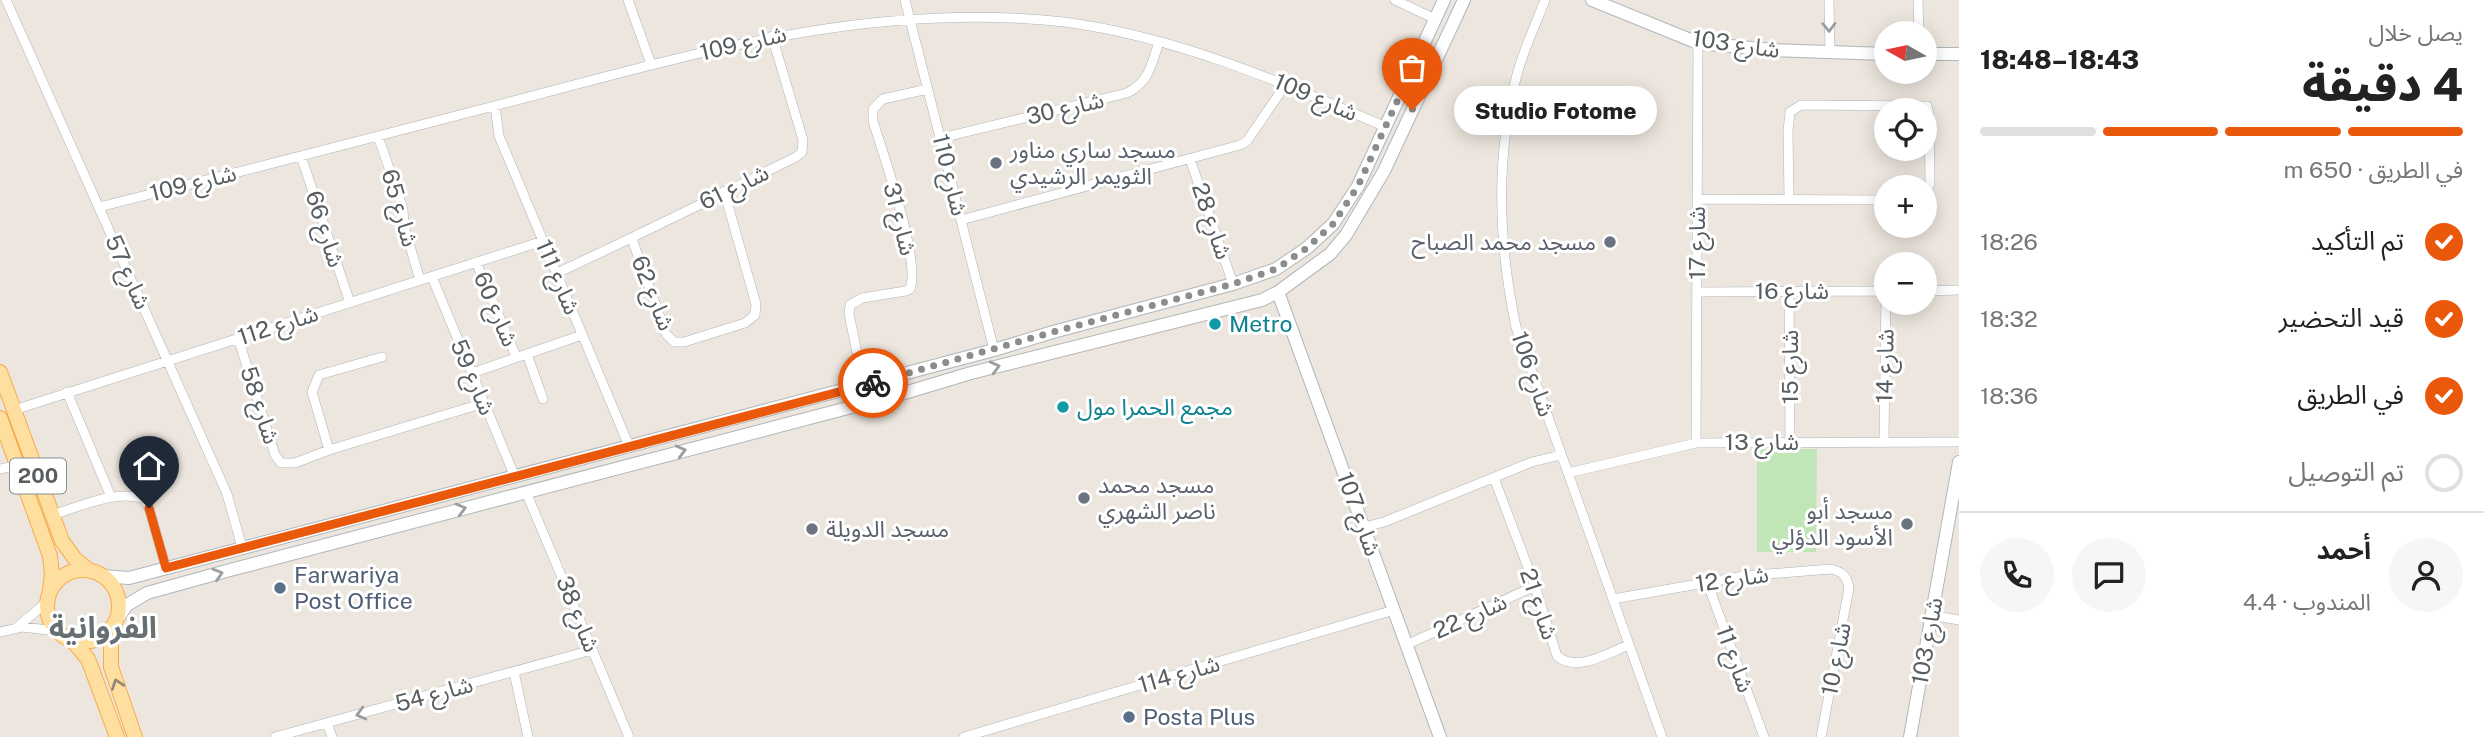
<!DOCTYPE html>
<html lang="ar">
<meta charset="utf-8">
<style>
body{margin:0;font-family:"Public Sans","Noto Sans Arabic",sans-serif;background:#f6f6f6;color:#222;direction:rtl;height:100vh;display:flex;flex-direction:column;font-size:26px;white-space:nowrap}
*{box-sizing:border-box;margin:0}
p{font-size:23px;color:#767676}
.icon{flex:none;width:38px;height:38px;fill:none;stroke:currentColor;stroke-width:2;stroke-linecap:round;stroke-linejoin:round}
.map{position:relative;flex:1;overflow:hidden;direction:ltr}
.sheet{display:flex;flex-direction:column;background:#fff;width:525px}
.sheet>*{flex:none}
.needle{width:46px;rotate:279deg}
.buttons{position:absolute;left:1874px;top:21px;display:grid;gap:14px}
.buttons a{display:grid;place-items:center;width:63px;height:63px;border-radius:50%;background:#fff;box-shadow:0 4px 18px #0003;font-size:35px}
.pin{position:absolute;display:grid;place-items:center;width:60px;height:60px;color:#fff;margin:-72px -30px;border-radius:50% 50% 50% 0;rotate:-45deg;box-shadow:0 0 7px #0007}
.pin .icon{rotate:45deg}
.courier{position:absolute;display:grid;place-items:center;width:70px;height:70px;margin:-35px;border:5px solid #ea580c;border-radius:50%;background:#fff;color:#222;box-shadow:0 2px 9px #0007}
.bubble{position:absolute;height:49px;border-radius:24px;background:#fff;box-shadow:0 4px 18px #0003;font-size:23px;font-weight:800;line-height:49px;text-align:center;direction:rtl}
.summary em{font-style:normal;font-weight:800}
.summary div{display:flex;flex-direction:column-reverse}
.summary{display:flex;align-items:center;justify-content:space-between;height:119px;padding:0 21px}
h1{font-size:46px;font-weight:800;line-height:52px}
.bar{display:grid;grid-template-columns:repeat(4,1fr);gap:10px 7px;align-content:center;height:84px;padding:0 21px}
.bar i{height:9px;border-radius:5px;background:#e0e0e0}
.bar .on{background:#ea580c}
.bar p{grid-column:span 4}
.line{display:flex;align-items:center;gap:18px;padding:0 21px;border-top:2px solid #e0e0e0}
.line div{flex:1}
.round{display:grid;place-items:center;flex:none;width:74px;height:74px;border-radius:37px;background:#f6f6f6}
ol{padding:0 21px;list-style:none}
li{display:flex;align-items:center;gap:21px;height:77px}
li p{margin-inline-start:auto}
li .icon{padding:7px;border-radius:50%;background:#ea580c;color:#fff;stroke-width:4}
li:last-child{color:#767676}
li i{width:38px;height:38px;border:4px solid #e0e0e0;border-radius:50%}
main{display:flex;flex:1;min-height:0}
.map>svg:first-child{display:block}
</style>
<main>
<section class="sheet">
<div class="summary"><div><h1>4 دقيقة</h1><p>يصل خلال</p></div><em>18:43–18:48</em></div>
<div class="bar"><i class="on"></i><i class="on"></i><i class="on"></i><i></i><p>في الطريق · 650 m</p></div>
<ol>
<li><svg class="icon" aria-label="check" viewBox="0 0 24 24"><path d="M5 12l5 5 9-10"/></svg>تم التأكيد<p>18:26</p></li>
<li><svg class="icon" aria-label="check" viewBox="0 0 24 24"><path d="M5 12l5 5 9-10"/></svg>قيد التحضير<p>18:32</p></li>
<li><svg class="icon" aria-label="check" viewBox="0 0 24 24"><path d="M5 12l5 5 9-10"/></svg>في الطريق<p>18:36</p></li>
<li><i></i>تم التوصيل</li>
</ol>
<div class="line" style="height:126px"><a class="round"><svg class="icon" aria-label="person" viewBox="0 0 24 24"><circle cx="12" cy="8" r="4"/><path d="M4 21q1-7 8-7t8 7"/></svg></a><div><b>أحمد</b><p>المندوب · 4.4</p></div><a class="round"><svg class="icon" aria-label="chat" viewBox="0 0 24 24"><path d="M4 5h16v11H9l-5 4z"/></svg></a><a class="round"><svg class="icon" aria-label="phone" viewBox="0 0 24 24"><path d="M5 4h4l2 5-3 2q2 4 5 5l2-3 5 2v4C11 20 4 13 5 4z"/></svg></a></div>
</section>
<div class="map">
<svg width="1959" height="737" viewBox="0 0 1959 737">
<rect width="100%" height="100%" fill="#ece6de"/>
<path fill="#c0e6b8" d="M1757,449H1817L1816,552H1757Z"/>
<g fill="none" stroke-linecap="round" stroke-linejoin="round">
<defs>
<path id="street" d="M6,0L227,494L242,547
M628,0L651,64
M905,0L994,350
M1395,0L1435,19
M1545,0C1536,23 1525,47 1518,71C1495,155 1498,242 1516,327L1662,737
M1829,0L1830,53
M1918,0L1919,33
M495,106L499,136L629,446
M378,136L403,209L404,226L420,280
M941,138L1127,93C1150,81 1151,65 1159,42
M301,156L350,303
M1190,159L1233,284
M1697,199L1886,200
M1789,199L1788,131L1790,112L1801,105L1927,106L1929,115L1930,184L1925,195
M99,207C231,174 362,141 494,106C682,57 866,0 1064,22C1178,37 1281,82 1386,127
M961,220L1240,145L1247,141L1286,84
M632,239L666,334L674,342H684L745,323L755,315L756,304L724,191
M476,262L516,356
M557,273C637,236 717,196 796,157L802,152L803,140L772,36
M432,277L515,477
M1789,291L1790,442
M1925,291L1959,290
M1697,292L1886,291
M238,338L275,455L281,463H295L329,450L484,403
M527,354L543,399
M472,373L582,335
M864,386L849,314L850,305L862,298L906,291L910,289C921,261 883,154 873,121V109L883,99L928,89
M67,392L111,497
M14,410L543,241
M1884,441L1886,291
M1696,443L1698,43
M329,450L312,392L319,375L382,357
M0,469L18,465
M1568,473L1696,443L1959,442
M1494,478L1535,586L1557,656C1577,673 1607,653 1629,645
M526,492L629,737
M52,515C80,507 115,489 145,499L149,508L166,568
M1364,527L1384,522L1532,462L1561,455
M1707,582L1764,737
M1613,599L1744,576L1831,569C1843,572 1847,576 1849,588L1821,737
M1931,615L1959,620
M16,628L47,602
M0,632L22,627L57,631
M1406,645L1535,586
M514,672L528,737
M327,723L332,737
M275,737L592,650
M964,737L1394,610"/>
<path id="secondary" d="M1592,0L1698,43L1773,50L1886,54
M1925,54H1959
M1278,292L1440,737
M103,576L129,578L994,350L1053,332L1233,284L1276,269L1307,248L1333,224L1358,186L1444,0
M115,622L127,605L147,593L230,570L901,394L971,373L1262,300L1278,292L1330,254L1346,235L1384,171L1464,0
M1910,737L1959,462"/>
<path id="primary" d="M0,372L62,541L75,559L90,571
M0,418L50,556L52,574L50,589
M47 606a36 36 0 1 1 72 0a36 36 0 1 1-72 0Z
M111,629V667L135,737
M72,640L88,659L117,737"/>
</defs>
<use href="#street" stroke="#afb3b7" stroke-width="10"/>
<use href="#secondary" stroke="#b0b6ba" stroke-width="14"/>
<use href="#primary" stroke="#f9aa4a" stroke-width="16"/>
<use href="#street" stroke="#fff" stroke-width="9"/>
<use href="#secondary" stroke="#fff" stroke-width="12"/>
<use href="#primary" stroke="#ffdfa0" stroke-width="14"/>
</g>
<defs><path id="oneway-chevron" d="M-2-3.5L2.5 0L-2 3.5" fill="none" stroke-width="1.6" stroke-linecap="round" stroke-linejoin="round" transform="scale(1.75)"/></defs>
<g stroke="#9a9ea0">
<use href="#oneway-chevron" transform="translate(1829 27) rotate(89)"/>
<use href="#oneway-chevron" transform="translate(995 367) rotate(-14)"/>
<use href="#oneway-chevron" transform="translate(681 451) rotate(-15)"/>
<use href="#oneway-chevron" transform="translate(461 509) rotate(-15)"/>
<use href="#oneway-chevron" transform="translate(218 574) rotate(-17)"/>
<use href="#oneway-chevron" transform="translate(361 714) rotate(165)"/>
</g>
<use stroke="#928a76" href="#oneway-chevron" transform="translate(117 684) rotate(-109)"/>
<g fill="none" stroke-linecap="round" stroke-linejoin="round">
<path stroke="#8b8d8c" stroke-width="7" stroke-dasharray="0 12.6" d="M873,383L1053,332L1233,284L1276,269L1307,248L1333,224L1358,186L1406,82L1416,81L1421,90L1412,110"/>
<path stroke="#ea580c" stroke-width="9" d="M149,508L166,568L873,383"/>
</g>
<g fill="#6b7280" stroke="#fff" stroke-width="2.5">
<circle cx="996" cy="163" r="7"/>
<circle cx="1610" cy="242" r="7"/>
<circle cx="1084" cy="498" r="7"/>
<circle cx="1907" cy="524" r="7"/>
<circle cx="812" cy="529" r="7"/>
</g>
<g fill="#0f9aa8" stroke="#fff" stroke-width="2.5">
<circle cx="1215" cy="324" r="7"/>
<circle cx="1063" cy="407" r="7"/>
</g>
<g fill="#5c6f8a" stroke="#fff" stroke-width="2.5">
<circle cx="280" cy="588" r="7"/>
<circle cx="1129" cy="717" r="7"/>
</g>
<g text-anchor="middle" stroke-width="6" stroke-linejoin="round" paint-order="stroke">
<rect fill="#fff" stroke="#898e90" stroke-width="2" x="10" y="458.5" width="56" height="35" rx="5"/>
<g font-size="21" font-weight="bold" fill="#575d60">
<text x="38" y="483">200</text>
</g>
<g font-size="23" fill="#575d60" stroke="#fff">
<text transform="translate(743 43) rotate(-13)" y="8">شارع 109</text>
<text transform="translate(1736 44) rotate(8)" y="8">شارع 103</text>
<text transform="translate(1316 97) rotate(23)" y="8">شارع 109</text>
<text transform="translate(1065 108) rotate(-13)" y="8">شارع 30</text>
<text transform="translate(950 175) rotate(76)" y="8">شارع 110</text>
<text transform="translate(193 183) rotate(-14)" y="8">شارع 109</text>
<text transform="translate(734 187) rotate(-26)" y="8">شارع 61</text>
<text transform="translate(400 208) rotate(74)" y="8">شارع 65</text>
<text transform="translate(900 219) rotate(76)" y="8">شارع 31</text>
<text transform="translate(1212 221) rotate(71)" y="8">شارع 28</text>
<text transform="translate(325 229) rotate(72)" y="8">شارع 66</text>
<text transform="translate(1697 243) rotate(-90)" y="8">شارع 17</text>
<text transform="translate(128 272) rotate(66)" y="8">شارع 57</text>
<text transform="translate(558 277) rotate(67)" y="8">شارع 111</text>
<text x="1792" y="299">شارع 16</text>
<text transform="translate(653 293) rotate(68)" y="8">شارع 62</text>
<text transform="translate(496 309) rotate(67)" y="8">شارع 60</text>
<text transform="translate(278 325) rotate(-18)" y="8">شارع 112</text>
<text transform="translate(1885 366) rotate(-89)" y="8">شارع 14</text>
<text transform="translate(1790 367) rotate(-90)" y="8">شارع 15</text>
<text transform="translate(1533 374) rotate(71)" y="8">شارع 106</text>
<text transform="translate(473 377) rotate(67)" y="8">شارع 59</text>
<text transform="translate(260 405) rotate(72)" y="8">شارع 58</text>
<text x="1762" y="450">شارع 13</text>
<text transform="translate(1359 514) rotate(70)" y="8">شارع 107</text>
<text transform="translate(1732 579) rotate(-8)" y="8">شارع 12</text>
<text transform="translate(1539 604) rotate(71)" y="8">شارع 21</text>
<text transform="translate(578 614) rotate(68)" y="8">شارع 38</text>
<text transform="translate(1470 616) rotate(-24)" y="8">شارع 22</text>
<text transform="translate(1927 641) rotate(-80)" y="8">شارع 103</text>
<text transform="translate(1735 659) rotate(70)" y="8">شارع 11</text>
<text transform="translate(1836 659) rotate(-79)" y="8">شارع 10</text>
<text transform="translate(1179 674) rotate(-16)" y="8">شارع 114</text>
<text transform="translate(434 694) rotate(-15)" y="8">شارع 54</text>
</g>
<g font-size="23" fill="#5b616d" stroke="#fff" text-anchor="start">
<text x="1010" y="158">مسجد ساري مناور<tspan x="1010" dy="26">الثويمر الرشيدي</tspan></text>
<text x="1596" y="250" text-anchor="end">مسجد محمد الصباح</text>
<text x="1098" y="493">مسجد محمد<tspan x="1098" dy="26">ناصر الشهري</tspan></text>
<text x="1893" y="519" text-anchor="end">مسجد أبو<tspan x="1893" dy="26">الأسود الدؤلي</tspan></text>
<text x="826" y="537">مسجد الدويلة</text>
</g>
<g font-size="23" fill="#0d838f" stroke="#fff" text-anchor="start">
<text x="1229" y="332">Metro</text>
<text x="1077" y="415">مجمع الحمرا مول</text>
</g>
<g font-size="23" fill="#4e5e75" stroke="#fff" text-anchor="start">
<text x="294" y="583">Farwariya<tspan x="294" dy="26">Post Office</tspan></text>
<text x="1143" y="725">Posta Plus</text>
</g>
<g font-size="30" font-weight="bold" fill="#686f73" stroke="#fff">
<text x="103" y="638">الفروانية</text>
</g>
</g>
</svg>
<div class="buttons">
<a><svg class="needle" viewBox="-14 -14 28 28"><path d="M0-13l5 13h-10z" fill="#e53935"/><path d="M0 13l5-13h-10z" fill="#767676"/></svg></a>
<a><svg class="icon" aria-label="locate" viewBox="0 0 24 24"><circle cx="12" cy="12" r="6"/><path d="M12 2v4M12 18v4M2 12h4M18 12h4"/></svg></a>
<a>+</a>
<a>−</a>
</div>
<div class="pin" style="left:1412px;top:110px;background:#ea580c"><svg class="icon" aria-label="bag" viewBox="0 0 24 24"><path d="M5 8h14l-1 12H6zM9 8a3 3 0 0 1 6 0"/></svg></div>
<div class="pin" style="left:149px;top:508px;background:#1f2937"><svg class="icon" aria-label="home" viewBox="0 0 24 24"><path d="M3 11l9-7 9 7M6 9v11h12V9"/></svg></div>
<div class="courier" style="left:873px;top:383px"><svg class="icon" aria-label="bike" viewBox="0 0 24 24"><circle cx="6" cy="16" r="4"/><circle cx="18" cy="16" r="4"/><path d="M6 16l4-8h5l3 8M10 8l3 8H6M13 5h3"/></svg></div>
<div class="bubble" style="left:1454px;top:86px;width:203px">Studio Fotome</div>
</div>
</main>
